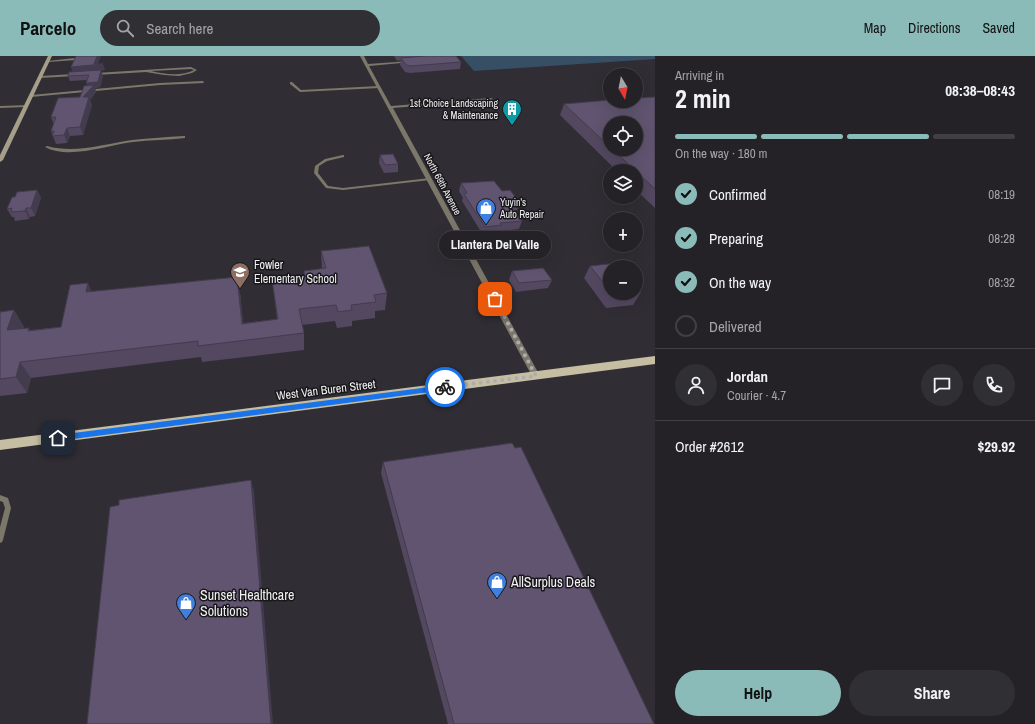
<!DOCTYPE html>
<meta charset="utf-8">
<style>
body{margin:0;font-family:"Archivo Narrow",sans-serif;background:#302f33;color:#f1f3f6;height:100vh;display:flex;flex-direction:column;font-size:15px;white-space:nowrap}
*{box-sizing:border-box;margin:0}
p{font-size:13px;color:#a3a4a7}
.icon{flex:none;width:22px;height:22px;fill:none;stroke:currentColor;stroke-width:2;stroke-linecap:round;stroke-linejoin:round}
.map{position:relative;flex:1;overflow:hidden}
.panel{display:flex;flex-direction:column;background:#242227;width:380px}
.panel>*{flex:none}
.needle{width:26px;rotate:170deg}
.buttons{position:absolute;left:603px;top:12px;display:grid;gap:8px}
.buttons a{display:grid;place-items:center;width:40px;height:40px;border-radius:50%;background:#242227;box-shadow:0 4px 16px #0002,0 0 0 1px #413f44;font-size:20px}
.pin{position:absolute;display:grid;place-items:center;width:34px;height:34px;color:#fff;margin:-17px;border-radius:8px;box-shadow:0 2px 6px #0006}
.courier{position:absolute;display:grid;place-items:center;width:40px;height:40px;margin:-20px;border:3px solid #1a73e8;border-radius:50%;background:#fff;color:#222;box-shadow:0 1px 5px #0007}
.bubble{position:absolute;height:28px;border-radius:14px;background:#242227;box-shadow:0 4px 16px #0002,0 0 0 1px #413f44;font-size:13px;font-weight:700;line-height:28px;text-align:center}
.summary em{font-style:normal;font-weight:700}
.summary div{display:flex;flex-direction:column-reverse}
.summary{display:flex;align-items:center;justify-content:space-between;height:68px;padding:0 20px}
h1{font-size:26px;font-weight:700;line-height:30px}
.bar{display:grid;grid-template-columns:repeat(4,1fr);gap:6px 4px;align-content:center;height:48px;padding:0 20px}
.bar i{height:5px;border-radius:3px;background:#413f44}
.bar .on{background:#8bbbb9}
.bar p{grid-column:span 4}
.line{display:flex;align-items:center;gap:10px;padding:0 20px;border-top:1px solid #413f44}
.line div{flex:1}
.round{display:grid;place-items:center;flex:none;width:42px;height:42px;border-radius:21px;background:#302f33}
ol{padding:0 20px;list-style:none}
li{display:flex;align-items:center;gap:12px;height:44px}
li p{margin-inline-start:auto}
li .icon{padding:4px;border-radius:50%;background:#8bbbb9;color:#111;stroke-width:4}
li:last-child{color:#a3a4a7}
li i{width:22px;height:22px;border:2px solid #413f44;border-radius:50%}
.button{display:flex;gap:8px;margin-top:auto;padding:8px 20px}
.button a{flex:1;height:46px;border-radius:24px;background:#8bbbb9;color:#111;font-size:16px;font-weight:700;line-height:46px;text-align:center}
.button a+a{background:#302f33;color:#f1f3f6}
header{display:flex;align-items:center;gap:24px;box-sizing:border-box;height:56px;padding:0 20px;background:#8bbbb9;color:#111}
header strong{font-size:19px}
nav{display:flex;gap:22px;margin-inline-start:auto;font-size:14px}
.search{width:280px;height:36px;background:#302f33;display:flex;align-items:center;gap:10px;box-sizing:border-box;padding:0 14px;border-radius:22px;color:#a3a4a7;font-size:15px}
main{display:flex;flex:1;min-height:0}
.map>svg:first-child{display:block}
</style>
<header>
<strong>Parcelo</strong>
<div class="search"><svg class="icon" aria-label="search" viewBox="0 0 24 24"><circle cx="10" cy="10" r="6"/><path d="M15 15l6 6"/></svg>Search here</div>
<nav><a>Map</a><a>Directions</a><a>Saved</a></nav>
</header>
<main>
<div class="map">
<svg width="655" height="668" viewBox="0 0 655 668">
<rect width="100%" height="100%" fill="#302e34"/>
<path fill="#374f64" d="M461,0H655V3L474,15Z"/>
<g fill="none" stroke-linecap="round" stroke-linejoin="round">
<path fill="#7b7769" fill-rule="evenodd" d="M79,0H82L76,4L48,6L47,5L75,2Z
M191,11L197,14L192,17L179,20L164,19L146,16L96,19L95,18L96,17ZM191,13L194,14C181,21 164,18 151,15Z
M74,18L75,20L40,22L39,21L40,20Z
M203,25L204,27L160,29L31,41L30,40L31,39L160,27Z
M290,26H292L301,34L379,30L380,31L379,32L300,36L290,28Z
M184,80H185V82C168,84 150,84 133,86C107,89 69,104 45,91L47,90C76,98 103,88 132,84C149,82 167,81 184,80Z
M343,99H344V101L327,105L319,110L318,117L328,130L343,132L430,122L432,123L430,124L343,134L326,132L314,117L315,110L325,103Z
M0,439L8,442L11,452L3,484L2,486L0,487V471L5,452L3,446L0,445Z"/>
<path fill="#7b7769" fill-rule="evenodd" d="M360,0H364L368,8L410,5L412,6L369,10L391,50L491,42L493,43L491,44L393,52L540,320L539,322H533Z
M28,49V51H26L0,52V50Z"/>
<path fill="#a59f89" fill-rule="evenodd" d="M48,0H52L3,104L0,106V99Z"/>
<path fill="#c6bea2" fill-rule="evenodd" d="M655,300V308L0,394V384Z"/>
</g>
<path fill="#534860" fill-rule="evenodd" d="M394,0H456L461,6L460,13L410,17L405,16L400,9L401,4L397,5Z
M98,8L105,14L88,15L103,20L100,31L95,32L96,36L90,44L92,49L83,79L70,80L67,87L56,88L51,75L54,69L51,61L80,41L87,30V24L70,25L68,20L73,16L71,11Z
M655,41V152L636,134V115H617L560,59L564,48ZM610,67L636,93H610Z
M380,99L398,108V116L384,117L379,107Z
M461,127L502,135L519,146L517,154H514L522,165L519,173L500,175L499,177L483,179L462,145L463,142L459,135Z
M37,134L41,142L35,160L30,161L29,163L15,165L14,161H12L7,153L15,141Z
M321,195L387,237L385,254L375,255V262L352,265V270L337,272L335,265L302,269L304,277V294L202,306L201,301L31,322L27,337L0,340V256L14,254L24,271V272L31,274L61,271L92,236L240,237L243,267L277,263L272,224L304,221V215L322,213Z
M590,210L610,211V237L641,236L633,249L606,252L584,222Z
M512,215L552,224L548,232L516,236L509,224Z
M383,406L654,668H448L381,417Z"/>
<path fill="#433b4e" d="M97,0H101L98,8H103L105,14L73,17L71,11Z
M101,14L103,20L100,31L95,32L96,36L90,44L92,49L83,79L80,71L83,41L88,32L86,27Z
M67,72L70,80L67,87L64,79Z
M37,134L41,142L35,160L31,152Z
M26,152L30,161L29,163L25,155Z
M237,221L240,237L245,284L242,268Z
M88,227L95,243L86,236Z
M14,254L24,271L18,290L7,274Z
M20,306L31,322L27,337L16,321Z
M251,424L254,435L273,668H271Z"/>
<path fill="#605470" stroke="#433b4e" d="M76,0H97L94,8H103L71,11Z
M426,0H456L461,6L411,10L406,9L401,2Z
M101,14L98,26L86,27L89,19L68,20L69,16Z
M94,29L83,41H89L80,71L67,72L64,79L52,80L54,75H51L56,61H51L58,42L80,41L84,30Z
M655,41V133L612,93H636V67H610V91L564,48L610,44V45H636V42Z
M393,98L398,108L385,109L380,99Z
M494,125L502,135L510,134L519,146L509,147L522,165L500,167L502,169L485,171L464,138L467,137L461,127Z
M37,134L31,152H26L25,155L11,156L12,152L7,153L12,141H15L17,136Z
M369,190L387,237L374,239L376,246L351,249L352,254L338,256L336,249L299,253L304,277L198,290V285L20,306L16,321L0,323V256L14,254L7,274L29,272L28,275L61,271L70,229L88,227L86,236L237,221L242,268L278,263L272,224L305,221L304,215L326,212L321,195Z
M617,207L620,211H610V235L590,210Z
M543,212L552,224L519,227L512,215Z
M636,231L641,236L614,240L612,237H636Z
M512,387L515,392L521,391L654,668H454L383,406Z
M251,424L271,668H87L110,451L119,449V444Z"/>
<path fill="#1a73e8" d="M445,329L448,331L445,334L58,385L54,382L58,379Z"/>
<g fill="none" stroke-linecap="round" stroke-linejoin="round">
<path stroke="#aeacb1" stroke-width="4" stroke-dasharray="0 7.2" d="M445,331L536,320L495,243"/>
</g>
<defs>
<symbol id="building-pin" viewBox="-11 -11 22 30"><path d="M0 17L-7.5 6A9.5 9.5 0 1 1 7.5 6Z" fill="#0f9aa8" stroke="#181719"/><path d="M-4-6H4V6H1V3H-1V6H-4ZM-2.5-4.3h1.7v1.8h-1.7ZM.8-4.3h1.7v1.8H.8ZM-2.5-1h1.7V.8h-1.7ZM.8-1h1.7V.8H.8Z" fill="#fff"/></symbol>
<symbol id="shop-pin" viewBox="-11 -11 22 30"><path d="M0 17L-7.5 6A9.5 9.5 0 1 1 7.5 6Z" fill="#3f7fe0" stroke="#181719"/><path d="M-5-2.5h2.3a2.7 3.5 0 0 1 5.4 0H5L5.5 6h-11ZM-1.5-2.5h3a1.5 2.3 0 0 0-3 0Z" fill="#fff"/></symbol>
<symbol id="school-pin" viewBox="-11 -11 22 30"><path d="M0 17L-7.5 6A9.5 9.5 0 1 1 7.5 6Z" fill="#8d6e63" stroke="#181719"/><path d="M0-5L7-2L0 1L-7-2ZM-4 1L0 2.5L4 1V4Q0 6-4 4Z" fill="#fff"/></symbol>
</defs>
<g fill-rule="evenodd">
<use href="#building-pin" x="501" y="42" width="22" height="30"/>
<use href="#shop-pin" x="475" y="141" width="22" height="30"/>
<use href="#school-pin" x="229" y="205" width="22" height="30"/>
<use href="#shop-pin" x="486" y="515" width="22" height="30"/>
<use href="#shop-pin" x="175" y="536" width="22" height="30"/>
</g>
<g text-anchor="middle" stroke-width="3" stroke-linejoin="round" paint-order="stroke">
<g font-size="10" fill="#f2f0f4" stroke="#181719" text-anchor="end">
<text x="498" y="51">1st Choice Landscaping<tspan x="498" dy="12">&amp; Maintenance</tspan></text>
<text x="500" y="150" text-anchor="start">Yuyin's<tspan x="500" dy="12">Auto Repair</tspan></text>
</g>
<g font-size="10" fill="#f2f0f4" stroke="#181719">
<text transform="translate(443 128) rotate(62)" y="4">North 69th Avenue</text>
</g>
<g font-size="12" fill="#f2f0f4" stroke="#181719" text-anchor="start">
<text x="254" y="213">Fowler<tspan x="254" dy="14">Elementary School</tspan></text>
</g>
<g font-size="12" fill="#f2f0f4" stroke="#181719">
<text transform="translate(326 334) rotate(-7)" y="4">West Van Buren Street</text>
</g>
<g font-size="14" fill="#f2f0f4" stroke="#181719" text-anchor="start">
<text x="511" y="531">AllSurplus Deals</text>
<text x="200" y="544">Sunset Healthcare<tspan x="200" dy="16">Solutions</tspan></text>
</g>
</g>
</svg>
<div class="buttons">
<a><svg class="needle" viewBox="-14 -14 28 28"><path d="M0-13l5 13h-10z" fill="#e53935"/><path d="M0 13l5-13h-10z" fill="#a3a4a7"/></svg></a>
<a><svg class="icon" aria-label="locate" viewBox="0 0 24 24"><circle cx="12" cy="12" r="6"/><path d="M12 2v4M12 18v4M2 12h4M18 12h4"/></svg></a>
<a><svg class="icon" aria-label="layers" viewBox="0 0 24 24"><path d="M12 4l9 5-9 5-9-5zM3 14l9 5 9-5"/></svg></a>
<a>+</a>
<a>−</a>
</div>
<div class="pin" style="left:495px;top:243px;background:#ea580c"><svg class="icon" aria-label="bag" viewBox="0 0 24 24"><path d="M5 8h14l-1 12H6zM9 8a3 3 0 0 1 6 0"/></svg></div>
<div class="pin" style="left:58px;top:382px;background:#1f2937"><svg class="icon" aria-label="home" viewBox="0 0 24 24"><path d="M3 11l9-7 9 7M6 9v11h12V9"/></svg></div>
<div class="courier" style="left:445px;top:331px"><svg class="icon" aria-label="bike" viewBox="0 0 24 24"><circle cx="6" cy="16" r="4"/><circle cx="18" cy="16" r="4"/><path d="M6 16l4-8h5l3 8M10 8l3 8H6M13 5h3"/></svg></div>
<div class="bubble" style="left:439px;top:175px;width:112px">Llantera Del Valle</div>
</div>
<section class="panel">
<div class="summary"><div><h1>2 min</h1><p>Arriving in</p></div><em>08:38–08:43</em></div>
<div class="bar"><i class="on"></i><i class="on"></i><i class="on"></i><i></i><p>On the way · 180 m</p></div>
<ol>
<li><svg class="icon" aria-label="check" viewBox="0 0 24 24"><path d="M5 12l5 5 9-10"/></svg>Confirmed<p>08:19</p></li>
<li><svg class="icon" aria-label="check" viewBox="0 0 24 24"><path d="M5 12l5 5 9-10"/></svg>Preparing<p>08:28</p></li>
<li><svg class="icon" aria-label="check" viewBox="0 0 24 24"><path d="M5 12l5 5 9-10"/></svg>On the way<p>08:32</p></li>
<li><i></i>Delivered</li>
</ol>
<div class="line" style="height:72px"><a class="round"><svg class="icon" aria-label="person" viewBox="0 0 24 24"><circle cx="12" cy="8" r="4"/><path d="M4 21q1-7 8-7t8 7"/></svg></a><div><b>Jordan</b><p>Courier · 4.7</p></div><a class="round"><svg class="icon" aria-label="chat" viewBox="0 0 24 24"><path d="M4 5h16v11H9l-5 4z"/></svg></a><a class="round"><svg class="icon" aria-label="phone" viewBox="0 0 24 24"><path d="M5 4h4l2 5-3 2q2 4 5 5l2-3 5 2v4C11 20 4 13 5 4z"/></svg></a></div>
<div class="line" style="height:52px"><div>Order #2612</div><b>$29.92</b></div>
<div class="button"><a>Help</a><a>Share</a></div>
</section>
</main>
